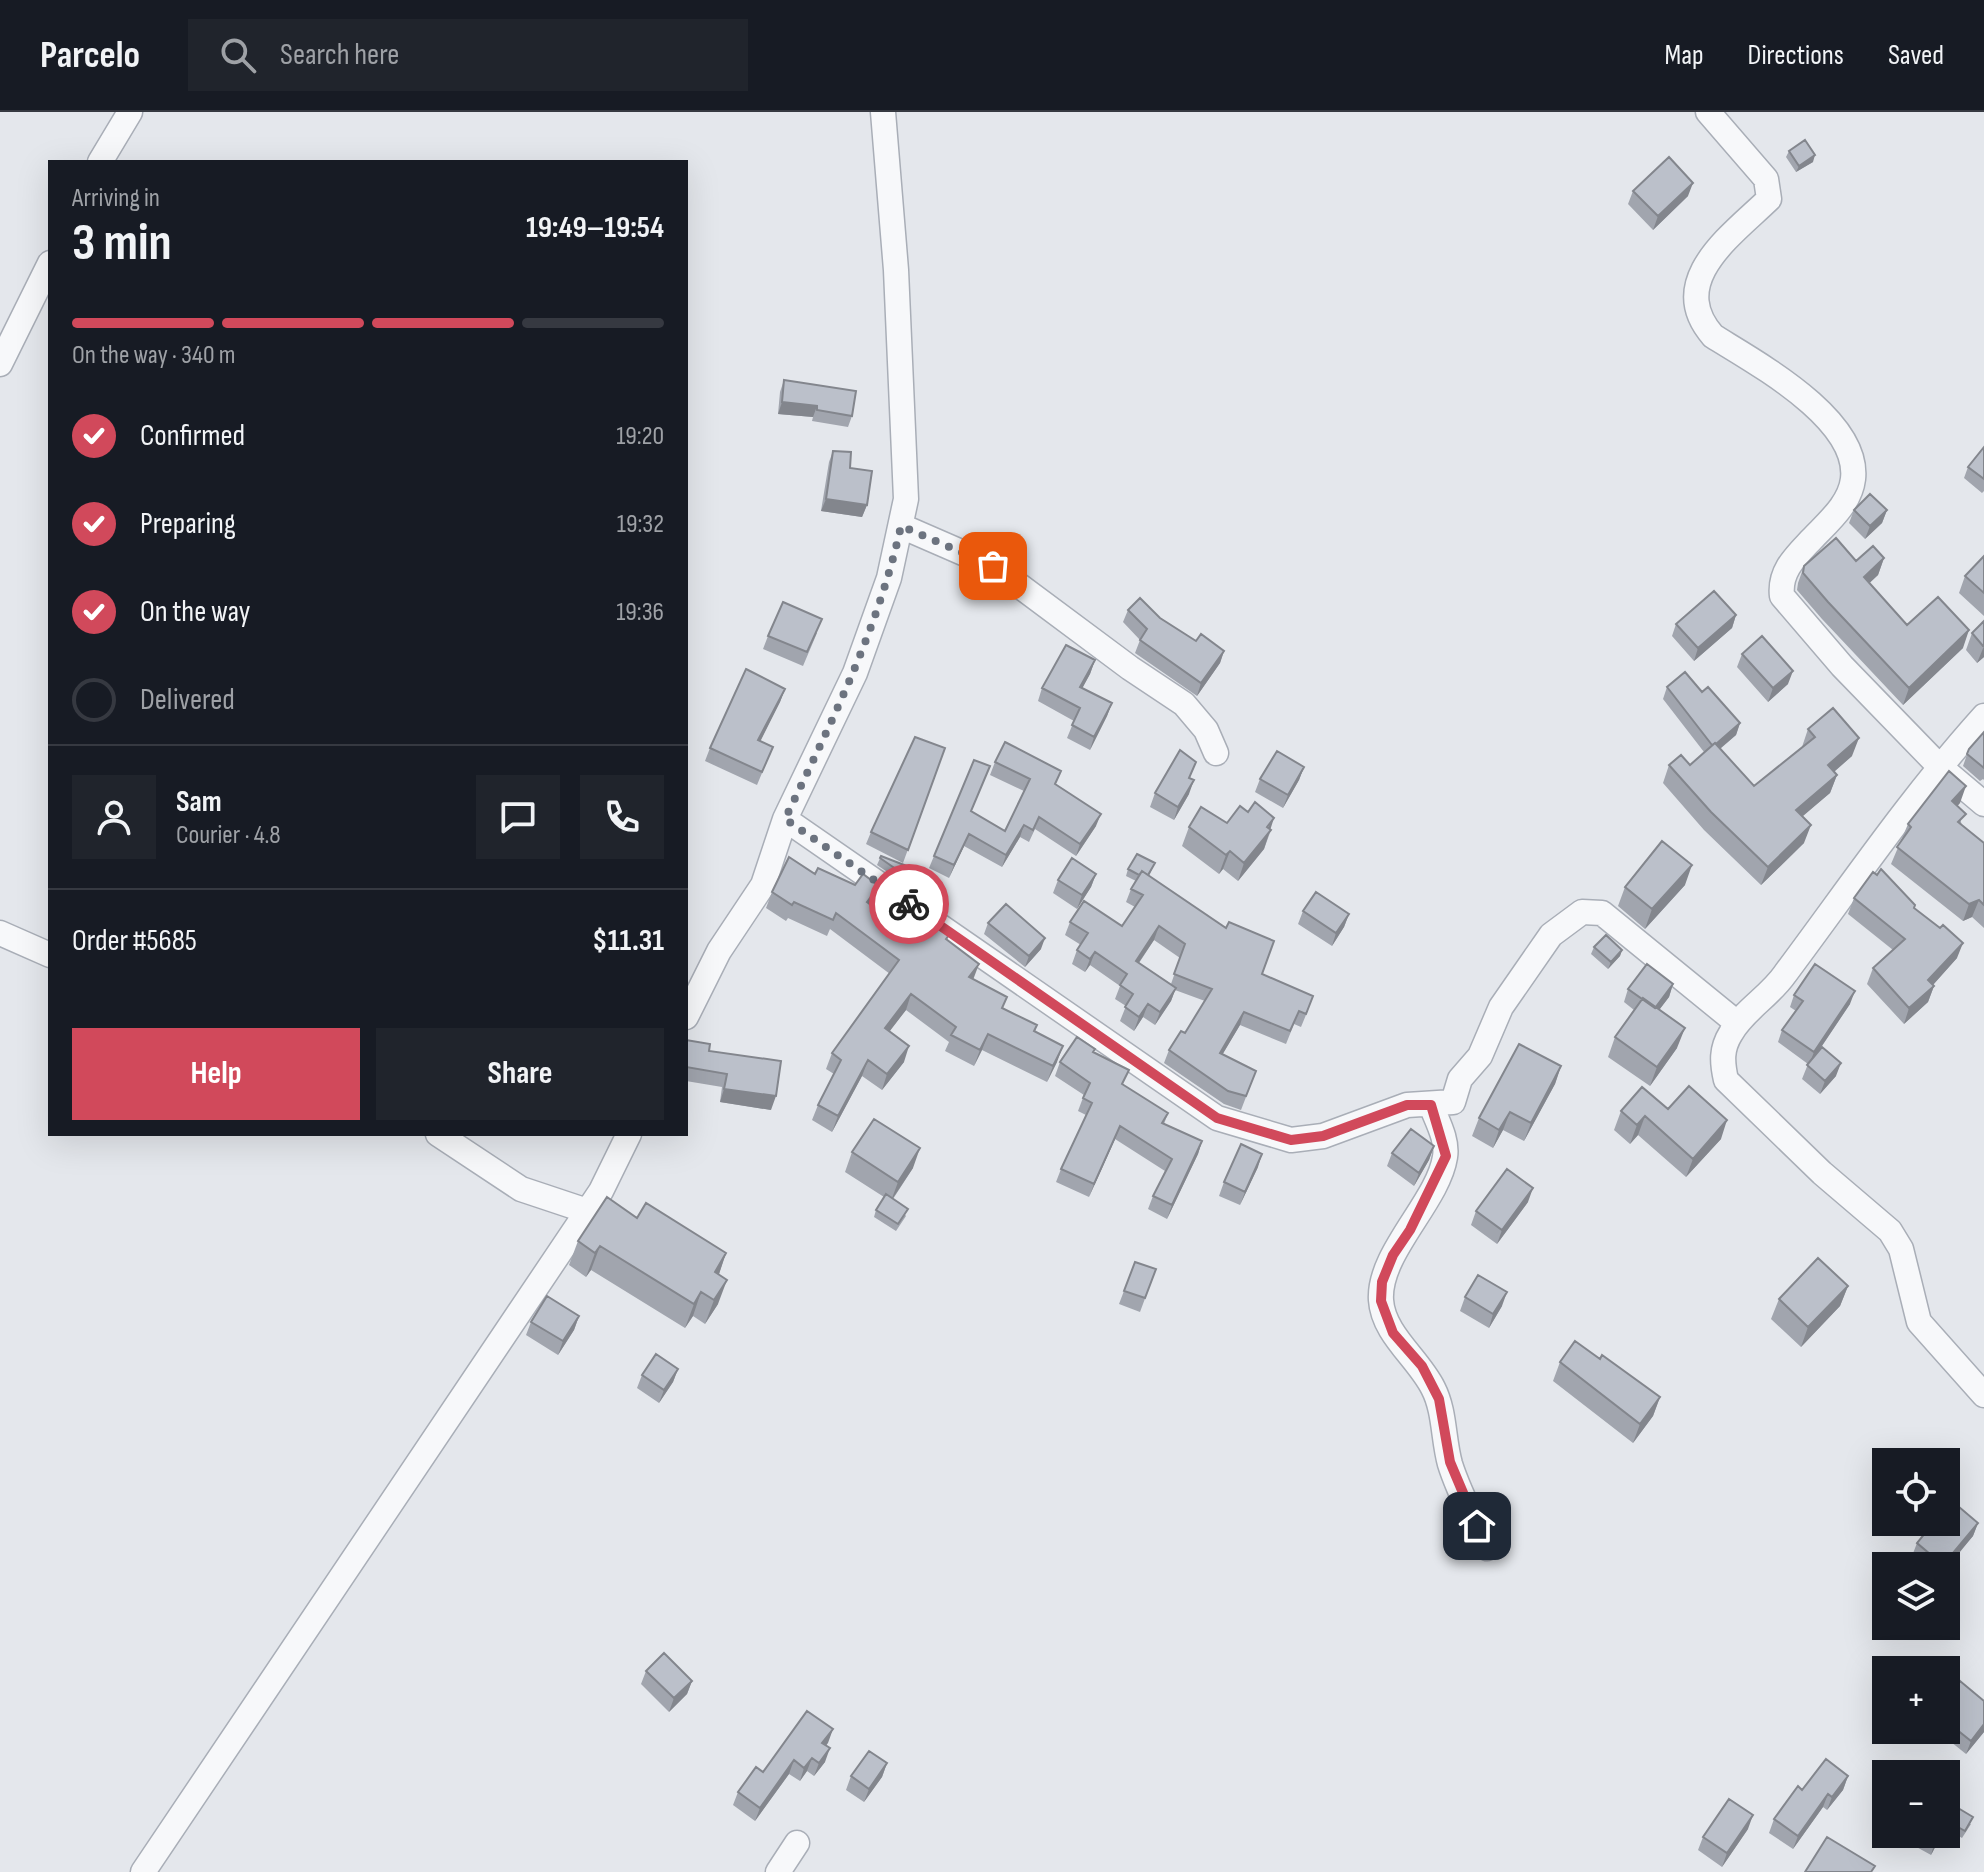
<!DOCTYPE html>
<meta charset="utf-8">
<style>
body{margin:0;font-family:"Sofia Sans Condensed",sans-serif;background:#20242c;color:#f1f3f6;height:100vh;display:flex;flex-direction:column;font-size:30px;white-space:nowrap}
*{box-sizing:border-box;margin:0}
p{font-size:26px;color:#9ea1a6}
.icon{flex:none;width:44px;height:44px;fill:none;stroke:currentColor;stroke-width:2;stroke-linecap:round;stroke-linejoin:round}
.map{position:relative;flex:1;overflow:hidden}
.side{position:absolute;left:48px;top:48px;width:640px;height:976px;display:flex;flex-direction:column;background:#171b24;border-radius:0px;box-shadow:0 8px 32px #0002}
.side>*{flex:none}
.fabs{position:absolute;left:1872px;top:1336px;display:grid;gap:16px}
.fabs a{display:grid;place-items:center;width:88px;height:88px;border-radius:0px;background:#171b24;box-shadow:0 8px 32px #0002;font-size:40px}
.pin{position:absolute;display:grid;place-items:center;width:68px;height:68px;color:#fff;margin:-34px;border-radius:16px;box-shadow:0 4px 12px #0006}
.courier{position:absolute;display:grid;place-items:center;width:80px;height:80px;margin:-40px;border:6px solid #d1495b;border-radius:50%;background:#fff;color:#222;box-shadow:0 2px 10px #0007}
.overview em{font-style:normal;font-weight:700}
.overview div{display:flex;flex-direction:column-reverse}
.overview{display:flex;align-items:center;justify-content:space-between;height:136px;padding:0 24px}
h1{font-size:52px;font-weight:700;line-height:60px}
.bar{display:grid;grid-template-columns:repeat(4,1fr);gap:12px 8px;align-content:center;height:96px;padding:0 24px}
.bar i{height:10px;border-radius:6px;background:#363941}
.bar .on{background:#d1495b}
.bar p{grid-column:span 4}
.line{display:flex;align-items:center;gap:20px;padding:0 24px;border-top:2px solid #363941}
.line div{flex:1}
.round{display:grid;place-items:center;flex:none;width:84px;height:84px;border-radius:0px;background:#20242c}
ol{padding:0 24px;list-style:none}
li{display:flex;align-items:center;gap:24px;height:88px}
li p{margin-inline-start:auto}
li .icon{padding:8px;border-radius:50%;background:#d1495b;color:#fff;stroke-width:4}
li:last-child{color:#9ea1a6}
li i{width:44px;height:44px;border:4px solid #363941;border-radius:50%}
.cta{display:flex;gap:16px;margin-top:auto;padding:16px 24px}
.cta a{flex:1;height:92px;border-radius:0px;background:#d1495b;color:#fff;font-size:32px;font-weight:700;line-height:92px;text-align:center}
.cta a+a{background:#20242c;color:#f1f3f6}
header{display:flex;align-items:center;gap:48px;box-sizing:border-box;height:112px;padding:0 40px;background:#171b24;border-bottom:2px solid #363941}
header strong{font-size:38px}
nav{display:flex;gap:44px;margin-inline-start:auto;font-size:28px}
.search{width:560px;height:72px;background:#20242c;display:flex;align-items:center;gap:20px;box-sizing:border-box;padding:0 28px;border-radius:0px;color:#9ea1a6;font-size:30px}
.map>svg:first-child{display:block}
</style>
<header>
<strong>Parcelo</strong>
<div class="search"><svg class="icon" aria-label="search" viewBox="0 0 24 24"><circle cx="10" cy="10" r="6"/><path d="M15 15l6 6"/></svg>Search here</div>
<nav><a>Map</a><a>Directions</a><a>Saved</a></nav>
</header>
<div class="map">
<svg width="1984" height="1760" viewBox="0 0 1984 1760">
<rect width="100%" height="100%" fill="#e4e7ec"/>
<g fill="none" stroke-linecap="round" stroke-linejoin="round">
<defs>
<path id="street" d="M883,0L896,158L906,387L889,466L855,561L785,707L1217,1006L1291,1028L1323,1024L1407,993L1453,990L1460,967L1480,944L1501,895L1551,823L1582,800L1602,801L1737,911
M1708,0L1766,67L1769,87C1732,123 1665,169 1713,224C1756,251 1860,307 1853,367C1850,392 1828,410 1812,427C1796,444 1779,459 1782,484L1842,554L1939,654L1984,692
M100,50L130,0
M0,252L50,151
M901,414L993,454L1130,556L1184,592L1206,618L1216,641
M1984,604C1911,685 1850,775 1785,862C1770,884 1744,898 1731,921C1721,937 1722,950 1726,968L1822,1061L1890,1119L1901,1137L1919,1210L1984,1283
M0,821L50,843
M686,905L719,839L763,773L785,707
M1431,993C1437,1009 1448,1028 1445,1045C1438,1090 1378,1141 1381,1188C1383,1222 1418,1246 1433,1276C1445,1299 1443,1327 1450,1352C1459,1381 1474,1408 1487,1436
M438,1022L521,1077L587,1099
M143,1760L601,1079L629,1022
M778,1760L797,1731"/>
</defs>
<use href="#street" stroke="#a9aeb7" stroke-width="27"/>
<use href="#street" stroke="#f7f8fa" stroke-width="24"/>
</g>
<path fill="#a1a5ae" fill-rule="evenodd" d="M1789,39L1813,50L1796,60L1786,45Z
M1633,79L1688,84L1653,118L1628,92Z
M784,268L852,304L848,315L812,309L813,305L778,302L780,280Z
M1984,335V379L1982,381L1964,366L1968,355Z
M833,339L850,356L867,393L862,405L821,399L829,350Z
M1854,398H1887L1882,411L1865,427L1849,411Z
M1984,444V504L1959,481L1965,464Z
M1884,446L1878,463L1869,471L1907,513L1963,536L1903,593L1822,507L1797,478L1798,471L1804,454Z
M1128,498L1160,506L1196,529L1224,539L1220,551L1197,584L1135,541L1140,528L1123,510Z
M1736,503L1732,516L1694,549L1672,524L1676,512Z
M1984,509V545L1977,551L1966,538L1972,521Z
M817,521L803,554L763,537L768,524Z
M1742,542L1788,572L1768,590L1737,555Z
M1095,548L1090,562L1082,576L1112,591L1107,604L1090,638L1067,626L1074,609L1038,589L1042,576Z
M1667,575L1702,580L1740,611L1736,623L1720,637L1754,674L1802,635L1808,617L1852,644L1834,660L1837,663L1830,681L1802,704L1804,731L1761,773L1704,718L1663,671L1669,653H1690L1704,640L1663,587Z
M785,577L780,590L760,629L773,635L757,673L705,649L710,636Z
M1984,620V668L1983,667L1980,669L1963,654L1969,637Z
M945,636L903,751L866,732L871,720Z
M995,650L1056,672L1096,714L1076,744L1035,717L1029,730L1020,725L1002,755L964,734L949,766L929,756L934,744L985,666L971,699L1005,719L1024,679L990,663Z
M1304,655L1299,668L1283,696L1255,680L1260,667Z
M1155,681L1189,682L1174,708L1150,695Z
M1960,691L1957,694L1962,714L1984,731V816L1972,805L1963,809L1891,752L1908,712Z
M1227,711L1271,718L1264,737L1238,769L1223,757L1219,762L1182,734L1189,715Z
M881,744L930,763L920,782L877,753Z
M1155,751L1149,764L1262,862L1308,898L1301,915L1294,912L1286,932L1240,913L1222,943L1256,959L1241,998L1224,992L1164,951L1169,938L1185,921L1205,889L1175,878L1171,889L1155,913L1143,905L1134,919L1120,909L1126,894L1115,887L1120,874L1090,853L1085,860L1072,852L1077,838L1081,833L1065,823L1070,810L1122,814L1135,795L1126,790L1131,777L1136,769L1126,764L1128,757ZM1154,828L1180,846L1171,872L1139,851Z
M815,762L855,773L879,774L874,790L871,793L912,824L949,823L947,828L973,868L1003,896L1037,913L1035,919L1057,950L1047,970L982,938L974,954L945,939L949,930L906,898L889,919L904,950L882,978L862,964L832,1020L812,1008L818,993L834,962L826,957L832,941L890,862L830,817L827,824L788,806L786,809L766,796L772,780Z
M1096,762L1091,775L1077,797L1053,781L1058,768Z
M1685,773L1645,817L1618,794L1625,775Z
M1854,786L1914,796L1957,846L1933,873L1934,874L1928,890L1904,912L1867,872L1873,856L1893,838L1848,802Z
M1303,799L1349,802L1344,815L1332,834L1298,812Z
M988,811L1041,837L1025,855L984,822Z
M1594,835L1622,838L1620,844L1608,857L1591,842Z
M1673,872L1669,885L1659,898L1677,936L1650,974L1608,945L1615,925L1634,898L1624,890L1628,877Z
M1794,883L1850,892L1816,943L1836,964L1820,982L1802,967L1808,952L1778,930L1782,918L1796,899L1790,895Z
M686,928L709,939L771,998L720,990L722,975L686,969Z
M1095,937L1093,941L1123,973L1168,1001L1164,1012L1202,1029L1198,1042L1167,1107L1148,1097L1153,1084L1165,1059L1115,1027L1089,1085L1056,1070L1061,1057L1086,1003L1078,999L1084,983L1055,964L1060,950Z
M1561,954L1555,972L1524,1029L1503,1018L1493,1036L1472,1024L1479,1006Z
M1668,997L1721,1027L1686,1065L1638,1023L1630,1032L1614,1018L1621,999Z
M1434,1034L1429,1048L1414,1074L1387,1054L1392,1041Z
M852,1040L913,1056L893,1087L906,1104L896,1119L874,1105L876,1098L884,1085L845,1060Z
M1258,1055L1240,1093L1219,1084L1224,1070Z
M1528,1090L1497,1132L1471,1113L1476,1099Z
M578,1129L726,1141L719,1162L718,1192L705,1212L693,1204L685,1216L591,1158L586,1165L569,1153Z
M1135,1150L1156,1157L1140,1200L1119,1192Z
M1848,1174L1840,1194L1801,1235L1771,1207L1779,1187Z
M1465,1185L1502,1194L1489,1216L1460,1199Z
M579,1204L574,1218L558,1243L526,1223L531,1210Z
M1560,1250L1660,1285L1653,1304L1633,1331L1553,1269Z
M678,1257L673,1270L659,1291L637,1276L642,1263Z
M1978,1411L1973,1424L1946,1454H1924L1912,1444L1917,1431Z
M646,1559L692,1569L687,1582L669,1600L641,1572Z
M1946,1586L1984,1620L1966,1642L1936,1618H1946Z
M833,1617L826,1633L825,1650L814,1664L807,1659L800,1669L789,1662L755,1709L733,1693L738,1680L763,1660Z
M887,1651L882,1665L864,1690L846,1678L851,1664Z
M1848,1664L1843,1678L1827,1698L1823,1695L1793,1737L1769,1721L1774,1707Z
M1949,1710L1971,1712L1962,1726L1947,1717Z
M1748,1717L1722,1755L1698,1738L1703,1725Z
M1893,1722H1942L1931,1743Z"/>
<path fill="#83868d" d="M1815,43L1813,50L1796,60L1799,54Z
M1693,71L1688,84L1653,118L1658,104Z
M782,290L817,294L813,305L778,302Z
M826,387L867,393L862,405L821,399Z
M1887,398L1882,411L1865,427L1870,414Z
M1884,446L1878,463L1858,482L1864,465Z
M1736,503L1732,516L1694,549L1698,536Z
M1969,518L1963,536L1903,593L1909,576Z
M1984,534V545L1977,551Z
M1224,539L1220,551L1197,584L1201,571Z
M1095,548L1090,562L1076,588L1080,575Z
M1793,559L1788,572L1768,590L1773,576Z
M785,577L780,590L754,642L758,628Z
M1112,591L1107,604L1090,638L1094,625Z
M1740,611L1736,623L1709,646L1713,634Z
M1859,626L1852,644L1821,671L1828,653Z
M1304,655L1299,668L1283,696L1288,683Z
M1837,663L1830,681L1789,716L1796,698Z
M1194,668L1189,682L1174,708L1178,695Z
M1966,674L1960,691L1946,706L1952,689Z
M1101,702L1096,714L1076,744L1080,732Z
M1274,706L1264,737L1238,769L1244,751Z
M1024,713L1020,725L1002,755L1006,743Z
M1811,713L1804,731L1761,773L1768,755Z
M969,722L964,734L949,766L954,753Z
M1230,739L1223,757L1219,762L1226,743Z
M1692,753L1685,773L1645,817L1652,797Z
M1096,762L1091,775L1077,797L1082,783Z
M879,774L874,790L861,806L867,790Z
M1979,788L1972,805L1963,809L1969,792Z
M1349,802L1344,815L1332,834L1336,821Z
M1159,814L1154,828L1131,862L1136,849Z
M1045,826L1041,837L1025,855L1029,844Z
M1963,831L1957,846L1923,884L1934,874L1928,890L1904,912L1909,896L1928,868Z
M1622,838L1620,844L1608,857L1611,850Z
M1095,840L1090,853L1085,860L1090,847Z
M979,852L973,868L969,865Z
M1673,872L1669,885L1650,910L1654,897Z
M1176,876L1171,889L1155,913L1160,900Z
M1855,879L1850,892L1809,953L1814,940Z
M911,882L906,898L880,932L885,916Z
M1148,892L1143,905L1134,919L1139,905Z
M1244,900L1240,913L1215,955L1220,941Z
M1685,916L1677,936L1650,974L1657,955Z
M988,922L982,938L974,954L980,938Z
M909,934L904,950L882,978L887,962Z
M1063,934L1057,950L1047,970L1053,954Z
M868,948L862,964L832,1020L838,1004Z
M1841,951L1836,964L1820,982L1825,969Z
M1561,954L1555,972L1524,1029L1531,1011Z
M724,977L776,984L771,998L720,990Z
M1510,1000L1503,1018L1493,1036L1499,1018Z
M1645,1004L1638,1023L1630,1032L1637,1013Z
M1727,1008L1721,1027L1686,1065L1693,1047Z
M1120,1014L1115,1027L1089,1085L1094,1072Z
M1202,1029L1198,1042L1167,1107L1172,1093Z
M1434,1034L1429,1048L1414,1074L1419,1061Z
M920,1036L913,1056L891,1089L898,1070Z
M1262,1042L1258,1055L1240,1093L1245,1080Z
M1533,1076L1528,1090L1497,1132L1502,1118Z
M600,1134L591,1158L586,1165L595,1141Z
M726,1141L718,1165L706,1184L715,1160Z
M727,1168L718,1192L705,1212L714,1188Z
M1848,1174L1840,1194L1801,1235L1808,1215Z
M701,1180L693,1204L685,1216L694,1192Z
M1507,1180L1502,1194L1489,1216L1493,1202Z
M579,1204L574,1218L558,1243L563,1229Z
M678,1257L673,1270L659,1291L664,1278Z
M1660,1285L1653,1304L1633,1331L1640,1312Z
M1978,1411L1973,1424L1946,1457V1454H1943V1453Z
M692,1569L687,1582L669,1600L674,1586Z
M1984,1612V1620L1966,1642L1971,1629Z
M833,1617L828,1631L818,1644L822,1631Z
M830,1636L825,1650L814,1664L819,1651Z
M812,1646L807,1659L800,1669L804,1656Z
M794,1648L789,1662L755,1709L760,1696Z
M887,1651L882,1665L864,1690L869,1677Z
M1848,1664L1843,1678L1827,1698L1832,1685Z
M1828,1682L1823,1695L1793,1737L1798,1724Z
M1753,1703L1748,1717L1722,1755L1727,1741Z
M1939,1722H1942L1931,1743L1935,1729Z"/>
<path fill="#bbc0ca" stroke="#83868d" stroke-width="2" d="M1805,28L1815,43L1799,54L1789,39Z
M1669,45L1693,71L1658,104L1633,79Z
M784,268L856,279L852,304L817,298V294L782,290Z
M1984,335V367L1968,355Z
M833,339L851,340L850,356L872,359L867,393L826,387Z
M1870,382L1887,398L1870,414L1854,398Z
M1836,426L1856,449L1873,434L1884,446L1864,465L1907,513L1938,485L1969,518L1909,576L1828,490L1803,461L1804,454Z
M1984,444V481L1965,464Z
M1714,479L1736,503L1698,536L1676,512Z
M1140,486L1160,506L1196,529L1201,522L1224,539L1201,571L1140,528L1147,517L1128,498Z
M783,490L822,507L807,540L768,524Z
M1984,509V534H1983L1972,521Z
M1762,524L1793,559L1773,576L1742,542Z
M1066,533L1095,548L1080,575L1112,591L1094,625L1072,613L1080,596L1042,576Z
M746,557L785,577L758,628L773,635L762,660L710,636Z
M1685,560L1702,580L1708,575L1740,611L1716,632L1715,631L1712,633L1667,575Z
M1833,596L1859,626L1828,653L1837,663L1796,698L1811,713L1768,755L1711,700L1669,653L1681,643L1690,653L1715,631L1754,674L1815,625L1808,617Z
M1984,620V656L1967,642L1969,637Z
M915,625L945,636L908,738L871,720Z
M1005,630L1061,659L1055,672L1101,702L1080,732L1039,705L1033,718L1024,713L1006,743L969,722L954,753L934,744L974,648L990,654L971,699L1005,719L1030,667L995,650Z
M1180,638L1196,650L1189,666L1194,668L1178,695L1155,681Z
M1277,639L1304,655L1288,683L1260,667Z
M1949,659L1966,674L1952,689L1966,702L1958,710L1984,731V793L1979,788L1969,792L1897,735L1911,715L1908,712Z
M1255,690L1274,706L1267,715L1271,718L1244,751L1230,739L1226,743L1189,715L1201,695L1227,711L1240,694L1248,700Z
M1662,729L1692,753L1652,797L1625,775Z
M1137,742L1155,751L1148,763L1142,759L1139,763L1128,757Z
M881,744L930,763L922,775L880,746Z
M789,745L815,762L818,756L855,773L863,762L879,774L867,790L912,824L926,806L949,823L946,827L979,852L969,865L1007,885L1002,896L1037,913L1034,919L1063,934L1053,954L988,922L980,938L951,923L956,915L911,882L885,916L909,934L887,962L868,948L838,1004L818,993L841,948L832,941L899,848L836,801L833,808L794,790L792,793L772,780Z
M1072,746L1096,762L1082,783L1058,768Z
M1881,757L1915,793L1914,796L1940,816L1943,813L1963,831L1928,868L1934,874L1909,896L1873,856L1905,827L1854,786L1873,760L1877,763Z
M1142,759L1226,816L1229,810L1274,829L1262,862L1313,884L1306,902L1299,899L1290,919L1244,900L1220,941L1256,959L1246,984L1228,979L1169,938L1181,919L1185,921L1212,877L1174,862L1185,832L1159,814L1136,849L1176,876L1160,900L1148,892L1139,905L1125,895L1133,882L1120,873L1127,862L1095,840L1090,847L1077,838L1088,821L1070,810L1084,789L1122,814L1143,783L1131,777Z
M1316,780L1349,802L1336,821L1303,799Z
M1006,792L1045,826L1029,844L988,811Z
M1606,823L1622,838L1611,850L1594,835Z
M1647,852L1673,872L1655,896L1628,877Z
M1815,852L1855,879L1814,940L1782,918L1803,889L1794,883Z
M1643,886L1685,916L1657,955L1615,925Z
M1077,925L1095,937L1093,940L1129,958L1122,972L1168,1001L1162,1011L1202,1029L1172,1093L1153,1084L1172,1047L1120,1014L1094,1072L1061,1057L1092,991L1083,986L1090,971L1060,950Z
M686,928L710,932L709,939L781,949L776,984L724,977L727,962L686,955Z
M1519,932L1561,954L1531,1011L1510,1000L1499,1018L1479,1006Z
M1822,935L1841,951L1825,969L1807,953Z
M1689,974L1727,1008L1693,1047L1645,1004L1637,1013L1621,999L1642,975L1668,997Z
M874,1007L920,1036L898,1070L852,1040Z
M1411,1017L1434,1034L1419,1061L1392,1041Z
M1241,1032L1262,1042L1245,1080L1224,1070Z
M1507,1057L1533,1076L1502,1118L1476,1099Z
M886,1082L908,1097L898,1112L876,1098Z
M607,1085L637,1106L646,1091L726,1141L715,1160L727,1168L714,1188L701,1180L694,1192L600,1134L595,1141L578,1129Z
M1818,1146L1848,1174L1808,1215L1779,1187Z
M1135,1150L1156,1157L1145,1186L1124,1179Z
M1478,1163L1507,1180L1493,1202L1465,1185Z
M547,1184L579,1204L563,1229L531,1210Z
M1575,1229L1600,1247L1602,1243L1660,1285L1640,1312L1560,1250Z
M656,1242L678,1257L664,1278L642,1263Z
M1952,1389L1978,1411L1943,1453L1917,1431L1934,1410H1946V1396Z
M664,1541L692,1569L674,1586L646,1559Z
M1960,1569L1984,1589V1612L1971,1629L1946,1609V1586Z
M807,1599L833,1617L822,1631L830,1636L819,1651L812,1646L804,1656L794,1648L760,1696L738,1680L756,1655L763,1660Z
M869,1639L887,1651L869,1677L851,1664Z
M1826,1647L1848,1664L1832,1685L1828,1682L1798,1724L1774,1707L1798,1674L1802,1678Z
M1729,1687L1753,1703L1727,1741L1703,1725Z
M1946,1696L1952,1699L1946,1710Z
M1958,1696L1973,1705L1965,1719L1949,1710Z
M1922,1722H1939L1935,1729Z
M1827,1725L1875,1754L1871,1760H1805Z"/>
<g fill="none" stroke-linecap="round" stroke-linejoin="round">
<path stroke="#6c737f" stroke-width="8" stroke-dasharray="0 14.4" d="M909,792L785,707C831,611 878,518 901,414L993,454"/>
<path stroke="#d1495b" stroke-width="10" d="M909,792L1217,1006L1291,1028L1323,1024L1407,993H1431L1446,1044L1410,1118L1393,1143L1382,1170L1381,1189L1393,1221L1422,1254L1439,1287L1450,1350L1477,1414"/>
</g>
</svg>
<div class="fabs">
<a><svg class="icon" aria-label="locate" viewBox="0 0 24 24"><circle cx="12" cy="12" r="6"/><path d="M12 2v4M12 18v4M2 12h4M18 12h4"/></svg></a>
<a><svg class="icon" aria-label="layers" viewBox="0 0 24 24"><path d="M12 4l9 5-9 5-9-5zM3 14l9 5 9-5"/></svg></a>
<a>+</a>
<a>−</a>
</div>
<div class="pin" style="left:993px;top:454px;background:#ea580c"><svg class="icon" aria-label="bag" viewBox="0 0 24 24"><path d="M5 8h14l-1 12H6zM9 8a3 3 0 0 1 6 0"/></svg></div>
<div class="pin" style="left:1477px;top:1414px;background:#1f2937"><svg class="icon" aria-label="home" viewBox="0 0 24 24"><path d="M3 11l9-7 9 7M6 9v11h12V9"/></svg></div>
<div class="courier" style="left:909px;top:792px"><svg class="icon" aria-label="bike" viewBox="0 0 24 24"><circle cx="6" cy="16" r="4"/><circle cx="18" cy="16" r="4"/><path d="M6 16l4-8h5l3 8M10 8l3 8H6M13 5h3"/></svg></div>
<section class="side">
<div class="overview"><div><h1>3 min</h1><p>Arriving in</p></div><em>19:49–19:54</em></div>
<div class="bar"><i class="on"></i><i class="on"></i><i class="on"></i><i></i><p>On the way · 340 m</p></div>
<ol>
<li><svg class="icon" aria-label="check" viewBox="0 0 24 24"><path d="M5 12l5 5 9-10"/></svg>Confirmed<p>19:20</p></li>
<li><svg class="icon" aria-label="check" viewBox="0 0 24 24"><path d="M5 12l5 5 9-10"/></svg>Preparing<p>19:32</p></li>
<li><svg class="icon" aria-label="check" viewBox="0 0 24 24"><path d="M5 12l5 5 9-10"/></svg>On the way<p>19:36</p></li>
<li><i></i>Delivered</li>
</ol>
<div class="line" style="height:144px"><a class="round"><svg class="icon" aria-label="person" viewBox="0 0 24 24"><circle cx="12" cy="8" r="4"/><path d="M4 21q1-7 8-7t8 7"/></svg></a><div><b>Sam</b><p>Courier · 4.8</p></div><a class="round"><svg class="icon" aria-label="chat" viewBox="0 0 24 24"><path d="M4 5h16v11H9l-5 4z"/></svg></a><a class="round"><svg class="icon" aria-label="phone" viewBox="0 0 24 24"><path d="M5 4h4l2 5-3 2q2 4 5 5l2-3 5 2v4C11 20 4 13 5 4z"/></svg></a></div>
<div class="line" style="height:104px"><div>Order #5685</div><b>$11.31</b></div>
<div class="cta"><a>Help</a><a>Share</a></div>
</section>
</div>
